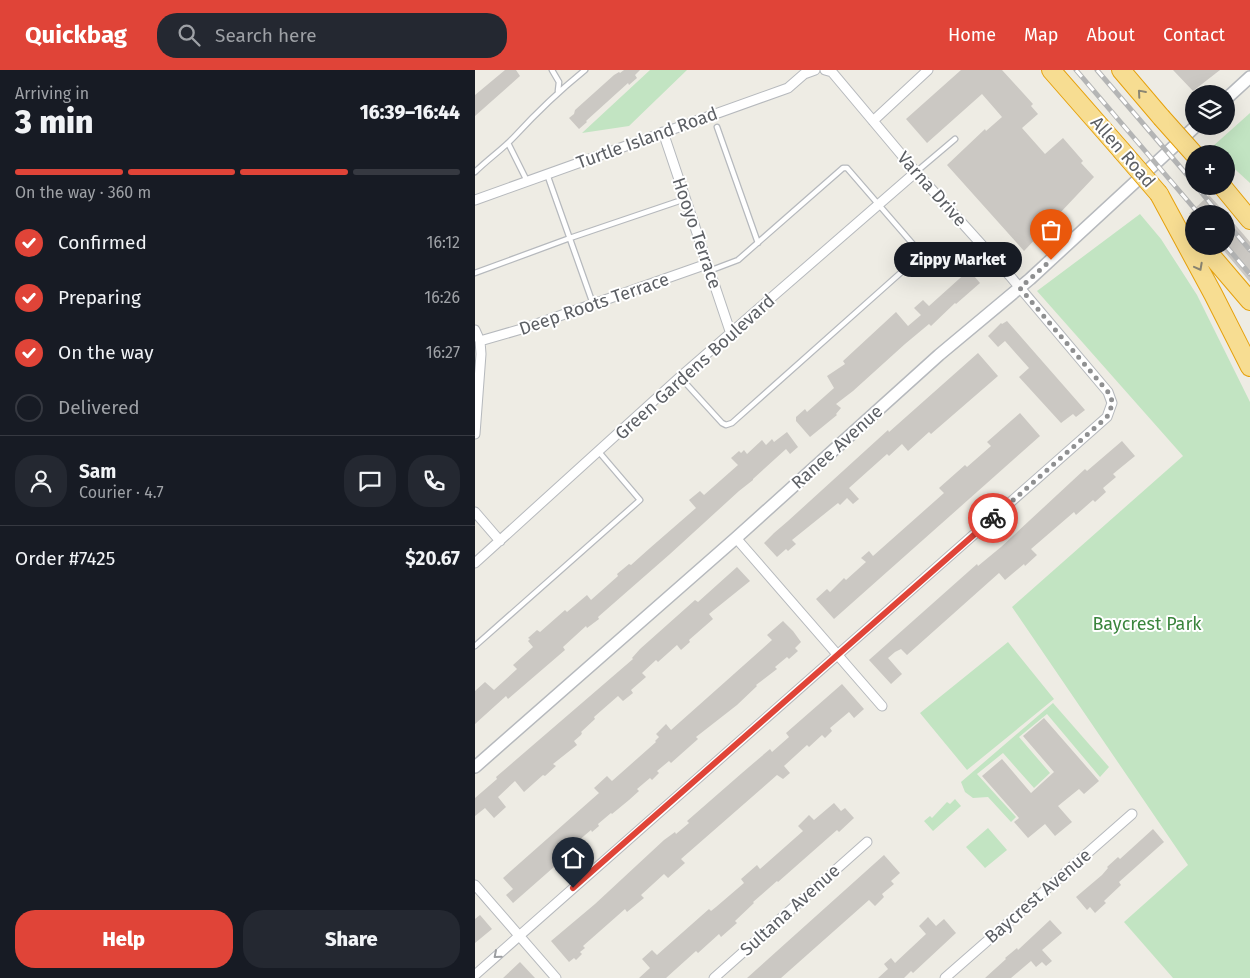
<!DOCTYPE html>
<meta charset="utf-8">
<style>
body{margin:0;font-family:"Fira Sans",sans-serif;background:#242831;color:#f1f3f6;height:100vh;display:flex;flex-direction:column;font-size:19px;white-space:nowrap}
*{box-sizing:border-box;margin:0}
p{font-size:16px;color:#9ea1a6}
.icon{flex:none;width:28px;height:28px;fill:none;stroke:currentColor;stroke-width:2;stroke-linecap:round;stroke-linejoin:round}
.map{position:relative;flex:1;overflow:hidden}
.side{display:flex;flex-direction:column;background:#171b24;width:475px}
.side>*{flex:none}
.tools{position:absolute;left:710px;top:15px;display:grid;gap:10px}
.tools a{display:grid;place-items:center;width:50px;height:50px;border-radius:50%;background:#171b24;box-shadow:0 5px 20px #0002;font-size:25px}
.pin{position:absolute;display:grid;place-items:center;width:42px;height:42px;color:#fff;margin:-51px -21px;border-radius:50% 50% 50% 0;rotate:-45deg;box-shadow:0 0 5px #0007}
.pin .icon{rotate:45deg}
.courier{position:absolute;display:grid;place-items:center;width:50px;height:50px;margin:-25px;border:4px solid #e04438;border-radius:50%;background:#fff;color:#222;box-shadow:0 1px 6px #0007}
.bubble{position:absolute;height:35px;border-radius:18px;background:#171b24;box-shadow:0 5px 20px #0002;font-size:16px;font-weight:800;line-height:35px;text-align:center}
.headline em{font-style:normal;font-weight:800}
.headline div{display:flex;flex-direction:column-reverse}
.headline{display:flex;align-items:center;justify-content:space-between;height:85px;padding:0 15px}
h1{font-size:32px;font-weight:800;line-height:38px}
.bar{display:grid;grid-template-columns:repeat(4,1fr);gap:8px 5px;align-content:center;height:60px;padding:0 15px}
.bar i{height:6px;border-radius:4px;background:#363941}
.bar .active{background:#e04438}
.bar p{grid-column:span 4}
.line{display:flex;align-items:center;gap:12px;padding:0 15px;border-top:1px solid #363941}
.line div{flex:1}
.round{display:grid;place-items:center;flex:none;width:52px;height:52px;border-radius:20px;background:#242831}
ol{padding:0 15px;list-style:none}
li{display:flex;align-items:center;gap:15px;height:55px}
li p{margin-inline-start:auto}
li .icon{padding:5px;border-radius:50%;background:#e04438;color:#fff;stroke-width:4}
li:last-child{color:#9ea1a6}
li i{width:28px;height:28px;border:2px solid #363941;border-radius:50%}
.button{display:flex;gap:10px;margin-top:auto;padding:10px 15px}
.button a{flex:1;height:58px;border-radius:20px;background:#e04438;color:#fff;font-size:20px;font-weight:800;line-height:58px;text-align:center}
.button a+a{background:#242831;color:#f1f3f6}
header{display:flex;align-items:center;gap:30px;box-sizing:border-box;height:70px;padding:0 25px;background:#e04438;color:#fff}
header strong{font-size:24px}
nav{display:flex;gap:28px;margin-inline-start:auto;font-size:18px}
.search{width:350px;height:45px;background:#242831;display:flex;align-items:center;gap:12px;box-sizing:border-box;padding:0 18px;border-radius:20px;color:#9ea1a6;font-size:19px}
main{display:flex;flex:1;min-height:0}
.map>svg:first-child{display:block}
</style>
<header>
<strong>Quickbag</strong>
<div class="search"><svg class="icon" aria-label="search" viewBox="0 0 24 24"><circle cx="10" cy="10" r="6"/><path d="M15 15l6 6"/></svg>Search here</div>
<nav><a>Home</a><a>Map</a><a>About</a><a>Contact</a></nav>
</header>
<main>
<section class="side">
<div class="headline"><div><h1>3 min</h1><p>Arriving in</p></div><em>16:39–16:44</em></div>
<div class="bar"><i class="active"></i><i class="active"></i><i class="active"></i><i></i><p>On the way · 360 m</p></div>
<ol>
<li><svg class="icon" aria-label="check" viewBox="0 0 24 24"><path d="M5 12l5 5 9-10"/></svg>Confirmed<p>16:12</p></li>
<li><svg class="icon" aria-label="check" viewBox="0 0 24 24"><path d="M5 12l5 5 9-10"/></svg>Preparing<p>16:26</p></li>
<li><svg class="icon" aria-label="check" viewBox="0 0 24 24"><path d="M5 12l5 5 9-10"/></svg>On the way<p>16:27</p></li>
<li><i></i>Delivered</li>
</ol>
<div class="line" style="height:90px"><a class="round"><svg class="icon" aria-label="person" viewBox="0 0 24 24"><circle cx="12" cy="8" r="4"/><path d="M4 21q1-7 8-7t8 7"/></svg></a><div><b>Sam</b><p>Courier · 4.7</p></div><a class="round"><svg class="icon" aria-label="chat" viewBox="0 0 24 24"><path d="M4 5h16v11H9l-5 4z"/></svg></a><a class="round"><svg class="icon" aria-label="phone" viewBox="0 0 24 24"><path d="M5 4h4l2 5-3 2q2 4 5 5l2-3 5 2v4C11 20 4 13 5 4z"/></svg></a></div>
<div class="line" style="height:65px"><div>Order #7425</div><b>$20.67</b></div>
<div class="button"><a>Help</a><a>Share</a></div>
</section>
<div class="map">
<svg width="775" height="908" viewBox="0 0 775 908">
<rect width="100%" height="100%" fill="#eeece4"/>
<path fill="#c2e4c2" d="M175,0H212L154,56L107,63Z
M775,43V113L751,91V84H744L737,77Z
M665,144L686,169L722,225L775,332V908H698L649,852L713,795L537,537L708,386L562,221Z
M533,572L579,629L492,700L445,643Z
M578,633L634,697L625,707L572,644L544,667L575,703L559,718L528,683L502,704L541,747L536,752L513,727L498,728L490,722L486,712Z
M480,729L486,736L458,761L449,751L455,746L457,748L472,732L475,734Z
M513,758L532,780L510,798L491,777Z"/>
<path fill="#cbc8c3" d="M30,0H41L45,6L0,46V25Z
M149,0H165L160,5L162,8L154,15L153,13L111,51L112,52L104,59L94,48L99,44L100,40L139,5L144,2L145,3Z
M486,0H527L558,34L556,36L563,44L547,58L570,84L588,68L608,91L606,93L619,107L549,181L472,95L510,59L511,61L527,47L507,24L452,73L431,49Z
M698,0H745L718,21Z
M734,125L751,144H714Z
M751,144L775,172V212L745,176H751Z
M494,200L505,213L481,234L480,233L456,256L454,254L430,274L378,321L361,334L366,338L361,344L362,345L335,367L321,351V347L330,339L332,342L359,318L352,306L370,294L368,291L421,242L433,256L446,245L439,238L448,230L454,236Z
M532,251L610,340L601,347L598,344L586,353L544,307L554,298L530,271L523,277L513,266L526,253L527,254Z
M503,283L523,306L456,364L454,362L433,381L427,374L414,386L412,384L374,418L384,429L378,434L372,428L365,435L363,433L317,470L321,474L313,481L311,479L302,487L289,473L299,463L313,451L413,360L414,362Z
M545,343L565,366L359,549L341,529L352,519L355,522L369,508L371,510L391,492L386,488L394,481L398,486L469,423L464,418L490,395L492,397L516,376L512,372Z
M312,362L323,377L315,384L311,379L278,409V410L264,421L195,484L123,547L124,549L112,558L111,556L88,577L90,580L33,629L31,626L0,654V621L10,612L19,620L42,599L38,595L58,577L53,571L55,569L53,568L62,560L65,562L90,540L92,542L112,525L116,530L143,506L142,504L154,494L156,495L175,478L221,438L214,430L225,421L229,425L263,395L256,388L264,381L266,383L269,380L272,384L287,370L291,375L297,369L299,372Z
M647,371L660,386L638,404L641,407L628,418L631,422L620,432L618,430L601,445L599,442L556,479L562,485L550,496L549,494L530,510L524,503L432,585L426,579L420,582L413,588L427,604L416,614L394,590L502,494L503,496L526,477L610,399L612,401Z
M262,497L275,511L234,544L238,549L214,570L215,572L206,580L202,575L183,592L181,590L167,603L171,607L156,620L158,623L148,631L143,626L119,647L120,649L106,662L107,663L106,665L99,671L102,675L78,694L81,696L70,706L68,705L49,722L40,711L23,727L31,737L19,748L10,738L0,746V728L22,709L21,707L158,589L157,588L165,579L220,530L223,532Z
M308,551L318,561L326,572L320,578L323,581L314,589L312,587L300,597L302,599L281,615L282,616L262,635L221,667L223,669L196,693L194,691L182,701L184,703L177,710L175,708L162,719L164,721L154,730L137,744L136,743L123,754L124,756L117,762L116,760L103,771L105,773L96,782L38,833L31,825L38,819L28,808L124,723L119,718L132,706L137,711L181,672L180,671L184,667L181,664L191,654L196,660L297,570L292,565Z
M367,614L389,639L379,648L374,642L355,658L357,661L350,668L347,665L334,677L332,675L309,696L315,703L308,709L302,705L206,789L210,793L193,808L189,804L166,825L169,828L152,842L150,839L108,876L110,878L105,882L107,884L101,890L99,888L94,892L76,871L120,834L189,770L200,762L201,764L214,753L212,751L267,703L295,679L297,682L314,667L311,663Z
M569,648L624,711L609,724L604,719L583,736L597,752L580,766L570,754L553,768L539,752L544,748L507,706L527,689L556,723L579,702L548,666Z
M359,733L366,741L370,738L379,748L364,762L362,760L303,812L302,811L278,832L279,833L260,851L262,853L246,867L244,864L223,883L221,881L191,908H164L175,898L167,889L177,880L182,885L234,839L236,841L241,837L269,813L266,809L282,795L285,799L328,761L323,756L334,745L339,750Z
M678,759L689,772L644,812L646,815L629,831L631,833L620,843L615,837L612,840L601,827L627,805L633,798L632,797L643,787L645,789Z
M409,785L425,803L416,811L419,814L407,824L409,827L400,836L394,830L306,908H272Z
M5,845L17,859L0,873V849Z
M453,847L461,856L469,849L481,863L438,903L436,901L429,908H403L413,899L409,894L416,888L420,893L451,864L444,856Z
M575,850L587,863L567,880L577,891L571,896L567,892L561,897L556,891L536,908H510L531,889L530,888L542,878L543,880Z
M45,892L60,908H28Z"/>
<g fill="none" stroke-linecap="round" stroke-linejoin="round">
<defs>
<path id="service" d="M77,0L84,12L83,21
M242,57L283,173
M33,73L52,111
M0,102C13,89 28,79 40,66C63,41 84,21 110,0
M441,102L480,69
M72,104L118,234
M0,203L95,168L210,129
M205,307L247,353L251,355L257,353L440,190L443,185V180L372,98H368L263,190L234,201
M0,576L165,430L124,382"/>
<path id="minor" d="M398,51L453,0
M188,62L256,264
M0,130L313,18L329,4L340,0
M0,260L5,271L6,284L0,364
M5,271L50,258L232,194
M0,442L25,471
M261,468L407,636
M0,493L205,307L441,102
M0,815L81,908
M0,905L632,347L637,333L633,322L535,206L441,102L357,2L350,0
M239,908L392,772
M470,908L657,744"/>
<path id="tertiary" d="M751,29L775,7
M0,697L261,468L464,285L555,209L721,56"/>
<path id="motorway" d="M576,0L646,80
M646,0L686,47
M747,116L775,150
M684,124L738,224L775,297
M728,176L775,231"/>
</defs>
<use href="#service" stroke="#b6b9bd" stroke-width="7"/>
<use href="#minor" stroke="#b6b9bd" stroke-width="11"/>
<use href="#tertiary" stroke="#b6b9bd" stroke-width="14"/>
<use href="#motorway" stroke="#e6a10c" stroke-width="20"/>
<use href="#service" stroke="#fff" stroke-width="4.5"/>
<use href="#minor" stroke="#fff" stroke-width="9"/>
<use href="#tertiary" stroke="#fff" stroke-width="11"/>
<use href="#motorway" stroke="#f7dd92" stroke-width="18"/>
<defs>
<path id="rail" d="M601,0L724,144
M622,0L719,113
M721,116L744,144
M751,152L775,180
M751,176L775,204"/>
</defs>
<use href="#rail" stroke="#b4b5b5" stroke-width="5"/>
<use href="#rail" stroke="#fff" stroke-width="3" stroke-dasharray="9" stroke-linecap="butt"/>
<defs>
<path id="motorway-bridge" d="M686,47L719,84
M646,80L684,124"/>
</defs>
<use href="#motorway-bridge" stroke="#e6a10c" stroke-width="20" stroke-linecap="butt"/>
<use href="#motorway-bridge" stroke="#f7dd92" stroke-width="18"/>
</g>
<defs><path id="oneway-chevron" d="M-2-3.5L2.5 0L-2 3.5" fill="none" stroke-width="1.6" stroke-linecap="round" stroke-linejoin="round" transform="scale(1.25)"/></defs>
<g stroke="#8a8572">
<use href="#oneway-chevron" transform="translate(666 23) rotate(-131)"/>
<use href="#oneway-chevron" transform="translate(724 197) rotate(62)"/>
</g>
<use stroke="#9d9fa2" href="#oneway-chevron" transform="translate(22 885) rotate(139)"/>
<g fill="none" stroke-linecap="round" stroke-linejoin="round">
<path stroke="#8f9091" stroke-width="5" stroke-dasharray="0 9" d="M518,448L632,347L638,333L633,322L545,218L576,190"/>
<path stroke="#e04438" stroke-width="6" d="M98,818L518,448"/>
</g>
<g text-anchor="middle" stroke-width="4" stroke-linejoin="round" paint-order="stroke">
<g font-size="18" fill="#5c5f64" stroke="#fff">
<text transform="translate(172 68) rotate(-20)" y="6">Turtle Island Road</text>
<text transform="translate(648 82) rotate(49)" y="6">Allen Road</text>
<text transform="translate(457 119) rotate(48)" y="6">Varna Drive</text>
<text transform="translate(222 163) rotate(71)" y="6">Hooyo Terrace</text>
<text transform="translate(119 234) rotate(-19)" y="6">Deep Roots Terrace</text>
<text transform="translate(220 297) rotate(-42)" y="6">Green Gardens Boulevard</text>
<text transform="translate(362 377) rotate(-42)" y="6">Ranee Avenue</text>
<text transform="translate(563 826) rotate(-41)" y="6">Baycrest Avenue</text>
<text transform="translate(315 840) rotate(-42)" y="6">Sultana Avenue</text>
</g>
<g font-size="18" fill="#3a853d" stroke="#fff">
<text x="672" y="560">Baycrest Park</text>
</g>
</g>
</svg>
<div class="tools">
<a><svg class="icon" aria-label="layers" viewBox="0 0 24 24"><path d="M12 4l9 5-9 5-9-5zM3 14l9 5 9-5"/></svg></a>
<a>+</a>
<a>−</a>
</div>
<div class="pin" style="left:576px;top:190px;background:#ea580c"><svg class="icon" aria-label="bag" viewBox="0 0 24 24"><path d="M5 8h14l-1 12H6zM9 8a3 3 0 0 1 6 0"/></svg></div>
<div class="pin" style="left:98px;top:818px;background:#1f2937"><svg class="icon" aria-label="home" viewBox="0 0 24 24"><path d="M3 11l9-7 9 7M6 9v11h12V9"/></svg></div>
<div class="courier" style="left:518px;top:448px"><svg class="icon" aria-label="bike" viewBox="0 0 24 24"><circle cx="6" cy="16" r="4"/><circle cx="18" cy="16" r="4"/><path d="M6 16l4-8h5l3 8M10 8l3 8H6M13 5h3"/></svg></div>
<div class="bubble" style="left:419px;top:172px;width:128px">Zippy Market</div>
</div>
</main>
